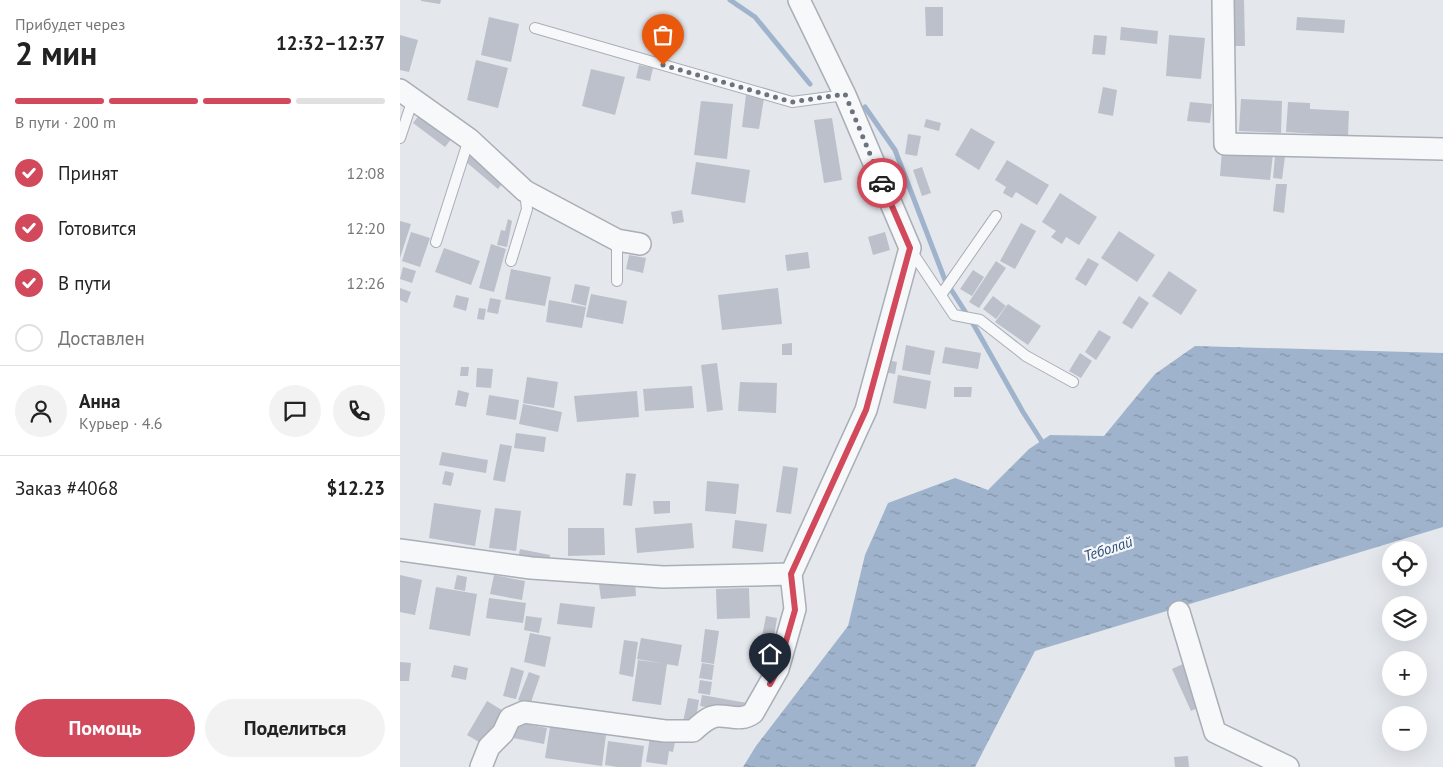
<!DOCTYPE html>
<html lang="ru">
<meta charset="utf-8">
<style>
body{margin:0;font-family:"PT Sans",sans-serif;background:#f2f2f2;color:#222;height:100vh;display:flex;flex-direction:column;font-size:19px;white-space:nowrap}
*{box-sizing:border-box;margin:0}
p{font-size:16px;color:#767676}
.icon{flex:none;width:28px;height:28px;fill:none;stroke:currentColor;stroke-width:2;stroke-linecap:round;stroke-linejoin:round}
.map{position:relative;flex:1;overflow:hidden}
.side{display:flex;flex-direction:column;background:#fff;width:400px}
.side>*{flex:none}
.buttons{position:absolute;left:982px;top:541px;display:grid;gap:10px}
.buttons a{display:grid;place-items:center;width:45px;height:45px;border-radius:50%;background:#fff;box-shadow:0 5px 20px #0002;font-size:25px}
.pin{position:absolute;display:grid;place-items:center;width:42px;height:42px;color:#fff;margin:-51px -21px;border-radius:50% 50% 50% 0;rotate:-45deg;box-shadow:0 0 5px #0007}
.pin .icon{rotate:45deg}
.courier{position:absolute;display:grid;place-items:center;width:50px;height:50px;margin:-25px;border:4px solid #d1495b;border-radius:50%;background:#fff;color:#222;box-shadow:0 1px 6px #0007}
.overview em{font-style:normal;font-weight:600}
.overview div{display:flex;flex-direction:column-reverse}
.overview{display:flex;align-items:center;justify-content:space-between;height:85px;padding:0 15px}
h1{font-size:32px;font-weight:600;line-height:38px}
.bar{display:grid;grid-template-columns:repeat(4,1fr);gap:8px 5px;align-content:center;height:60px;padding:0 15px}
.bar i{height:6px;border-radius:4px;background:#e0e0e0}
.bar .on{background:#d1495b}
.bar p{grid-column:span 4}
.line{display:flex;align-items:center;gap:12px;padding:0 15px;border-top:1px solid #e0e0e0}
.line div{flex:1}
.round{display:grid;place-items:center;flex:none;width:52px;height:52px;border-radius:26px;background:#f2f2f2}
ol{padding:0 15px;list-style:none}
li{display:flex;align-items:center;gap:15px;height:55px}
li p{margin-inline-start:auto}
li .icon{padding:5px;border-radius:50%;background:#d1495b;color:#fff;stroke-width:4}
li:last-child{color:#767676}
li i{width:28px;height:28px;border:2px solid #e0e0e0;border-radius:50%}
.cta{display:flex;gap:10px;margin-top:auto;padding:10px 15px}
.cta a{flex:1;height:58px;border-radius:30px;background:#d1495b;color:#fff;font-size:20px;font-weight:600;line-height:58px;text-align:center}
.cta a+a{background:#f2f2f2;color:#222}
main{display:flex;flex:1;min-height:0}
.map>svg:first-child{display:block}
</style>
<main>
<section class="side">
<div class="overview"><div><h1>2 мин</h1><p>Прибудет через</p></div><em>12:32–12:37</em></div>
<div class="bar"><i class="on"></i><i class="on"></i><i class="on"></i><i></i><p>В пути · 200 m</p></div>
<ol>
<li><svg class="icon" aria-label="check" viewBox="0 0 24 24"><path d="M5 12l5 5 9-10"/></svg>Принят<p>12:08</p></li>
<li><svg class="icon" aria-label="check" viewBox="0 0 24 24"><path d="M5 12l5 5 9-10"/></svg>Готовится<p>12:20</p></li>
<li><svg class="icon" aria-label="check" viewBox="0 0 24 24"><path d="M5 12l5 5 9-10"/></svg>В пути<p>12:26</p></li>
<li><i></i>Доставлен</li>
</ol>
<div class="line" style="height:90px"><a class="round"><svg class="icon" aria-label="person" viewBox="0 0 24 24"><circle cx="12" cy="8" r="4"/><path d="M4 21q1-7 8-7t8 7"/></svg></a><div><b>Анна</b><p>Курьер · 4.6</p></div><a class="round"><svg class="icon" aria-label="chat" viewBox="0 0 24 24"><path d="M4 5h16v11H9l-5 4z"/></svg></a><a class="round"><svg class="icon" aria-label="phone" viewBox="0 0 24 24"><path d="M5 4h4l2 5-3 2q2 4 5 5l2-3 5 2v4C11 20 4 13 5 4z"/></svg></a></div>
<div class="line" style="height:65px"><div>Заказ #4068</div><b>$12.23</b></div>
<div class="cta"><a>Помощь</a><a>Поделиться</a></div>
</section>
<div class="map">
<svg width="1043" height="767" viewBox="0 0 1043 767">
<defs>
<pattern id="water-ripples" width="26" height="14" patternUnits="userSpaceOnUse" patternTransform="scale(1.25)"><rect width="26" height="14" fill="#9fb4cc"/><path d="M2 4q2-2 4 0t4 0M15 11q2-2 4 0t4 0" fill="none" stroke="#8293a7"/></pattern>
</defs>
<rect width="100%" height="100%" fill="#e4e7ec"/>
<path fill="url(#water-ripples)" d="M795,346L1043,353V527L635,651L575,767H343L356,746L448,626L465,555L488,503L555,478L588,490L629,449L650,435L704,436L755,374Z"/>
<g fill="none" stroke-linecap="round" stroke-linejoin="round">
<path stroke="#9fb4cc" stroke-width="5" d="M330,0L355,17L410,84
M465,107L495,150L545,280L575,327L623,412L644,445"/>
</g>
<path fill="#bbc0ca" d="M21,0H41L40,4L21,1Z
M830,0H844L845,46H831Z
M525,7H543V36H526Z
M89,17L119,24L111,62L81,55Z
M897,17L945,20L944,33L896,30Z
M721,27L758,31L757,44L720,40Z
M0,35L18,40L9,72L0,70Z
M694,35L707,36L705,55L692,54Z
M769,35L805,38L801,79L766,76Z
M76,60L108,68L98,108L67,100Z
M239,65L253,68L250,81L236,78Z
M191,69L225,77L215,115L182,106Z
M703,87L717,90L713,116L698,113Z
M346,95L364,98L359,129L342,127Z
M841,99L882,101L881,133L839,131Z
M301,101L333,104L327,159L294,155Z
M790,102L812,104L810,123L787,121Z
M888,102L910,103V109L949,111L948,136L886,132Z
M20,114L52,138L45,147L13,123Z
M432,118L442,180L424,183L414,120Z
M526,119L541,123L539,131L524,127Z
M571,128L595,142L579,170L555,155Z
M508,134L521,136L517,156L505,154Z
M822,150L873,154L870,180L820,176Z
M71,153L104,181L98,189L65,161Z
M875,156L885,157L882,179L873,178Z
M607,160L649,185L637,205L616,192L612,198L603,193L606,187L595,180Z
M296,162L350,170L345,203L291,194Z
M522,167L531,193L522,196L513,170Z
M876,184H887L884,213L873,211Z
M660,193L697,217L679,245L666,237L662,244L651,237L656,231L642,222Z
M282,210L284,222L273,224L271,212Z
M108,219L112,221L107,247L97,245L101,230L105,231Z
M0,221L11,224L0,258Z
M621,223L636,231L615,269L600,261Z
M719,231L755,255L737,282L701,258Z
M11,232L30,238L20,267L2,261Z
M485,232L490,250L473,255L468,237Z
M91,244L106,249L94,292L79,288Z
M44,248L80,261L71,285L35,272Z
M408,252L410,268L387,271L385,255Z
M229,255L246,258L243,273L226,269Z
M688,258L699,264L686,286L675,279Z
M596,261L606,268L579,308L569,302Z
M3,267L16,271L12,283L0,279Z
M111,269L151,277L145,306L105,299Z
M573,270L584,277L572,296L560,289Z
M769,271L797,290L781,315L752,296Z
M175,284L190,287L186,306L171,302Z
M0,288L11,292L7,303L0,300Z
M378,288L382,324L322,330L318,295Z
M191,294L227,301L223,324L186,317Z
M56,295L69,298L66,311L53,307Z
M593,296L606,306L596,319L583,309Z
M739,296L749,303L732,329L722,323Z
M90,298L101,300L98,314L87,312Z
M149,300L186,307L182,328L146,322Z
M608,304L641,326L628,345L595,322Z
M79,308L86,309L84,320L77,319Z
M699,330L711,337L696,360L685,352Z
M392,343V355H382V344Z
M506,345L535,351L530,375L502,370Z
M545,347L581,353L578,369L542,363Z
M680,353L692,361L681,378L669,371Z
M487,360L497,362L495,374L484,372Z
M317,363L323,410L307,412L301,365Z
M61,367H69L68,376H60Z
M77,368L93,369L91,388L76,387Z
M498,375L531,381L526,409L493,403Z
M127,377L158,382L154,408L123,403Z
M340,382L377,383L376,413L338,411Z
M292,386L294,408L245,411L243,389Z
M554,387H572L571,397H554Z
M58,390L69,393L66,407L55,405Z
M237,391L239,417L177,422L174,396Z
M89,395L119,400L116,420L86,415Z
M123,404L162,412L158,432L119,424Z
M116,433L146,437L144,452L114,448Z
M100,444L112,446L105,482L93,480Z
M42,452L88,460L86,473L39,465Z
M383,466L398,468L391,514L376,512Z
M45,471L54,473L51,486L42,484Z
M226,473L236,474L232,506L223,505Z
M307,481L339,484L336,514L305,511Z
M253,501H270V513L254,514Z
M34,503L81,510L75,546L29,538Z
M95,508L121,511L116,551L89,548Z
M335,520L367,524L363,552L332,548Z
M292,523L294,548L237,553L235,528Z
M168,528H204L205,555L168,556Z
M120,549L150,555L149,564L118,559Z
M0,575L22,580L15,615L0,612Z
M57,575L67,577L65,591L54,589Z
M94,575L125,581L122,600L90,594Z
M235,581L236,596L201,599L199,585Z
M36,587L77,594L70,636L29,629Z
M349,588L350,618L317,619L316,589Z
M89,598L126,603L123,623L86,618Z
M160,603L195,607L192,628L157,624Z
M126,616L142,618L139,633L124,630Z
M366,616L377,618L373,644L361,642Z
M305,629L319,631L314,664L301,662Z
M130,633L151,637L145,667L124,662Z
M241,638L282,645L278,666L237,659Z
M224,640L238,642L233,677L219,674Z
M358,645L372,648L367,669L353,666Z
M238,660L267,664L261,705L232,701Z
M0,662L11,663L9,681H0Z
M302,663L314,665L312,680L299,678Z
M785,663L804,705L791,711L772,669Z
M54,665L68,668L66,680L51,677Z
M111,667L124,671L116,699L103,696Z
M129,672L140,676L130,705L118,700Z
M300,680L312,682L310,695L298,693Z
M302,695L347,703L345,714L300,706Z
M288,698L299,700L295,724L283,722Z
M87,701L105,712L86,746L67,735Z
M111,721L147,728L144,744L108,737Z
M150,727L206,735L202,766L145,758Z
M250,737L275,742L273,752L269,751L267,765L246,762Z
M208,741L244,746L241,767H217L205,765Z
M788,756L789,767H775L774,757Z"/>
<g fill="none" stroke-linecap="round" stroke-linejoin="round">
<defs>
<path id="service" d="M135,28L392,102L445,95
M0,138L13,99
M217,240V281
M36,242L69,139
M510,249L554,315L580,320L626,356L673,382
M111,261L127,209L125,192
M541,295L596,216"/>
<path id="minor" d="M823,0L825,144L1043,149
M0,90L69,139L125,191L217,240L240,244
M0,550L131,568L263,577L391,574L466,410L510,248L445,95L399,0
M779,612L815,732L888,767
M81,767L89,747L103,733L110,718L124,712L265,731H293C300,725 307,717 317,716C330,715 341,722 353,713L378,669L395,609L391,574"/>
</defs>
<use href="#service" stroke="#a9aeb7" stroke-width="12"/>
<use href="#minor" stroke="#a9aeb7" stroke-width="24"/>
<use href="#service" stroke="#f7f8fa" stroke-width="10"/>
<use href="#minor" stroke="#f7f8fa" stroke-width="21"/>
</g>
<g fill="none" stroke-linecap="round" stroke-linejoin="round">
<path stroke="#6c737f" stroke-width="5" stroke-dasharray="0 9" d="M263,65L392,102L445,94L482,183"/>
<path stroke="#d1495b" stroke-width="6" d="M370,684L378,669L395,610L391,574L466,410L510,248L482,183"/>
</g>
<g text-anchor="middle" stroke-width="4.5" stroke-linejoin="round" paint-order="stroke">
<g font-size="15" font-style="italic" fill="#34527a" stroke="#f4f6f9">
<text transform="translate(708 549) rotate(-18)" y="5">Теболай</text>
</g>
</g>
</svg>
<div class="buttons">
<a><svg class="icon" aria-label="locate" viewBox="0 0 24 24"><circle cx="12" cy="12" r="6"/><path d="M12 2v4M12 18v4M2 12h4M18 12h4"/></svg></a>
<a><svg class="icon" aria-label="layers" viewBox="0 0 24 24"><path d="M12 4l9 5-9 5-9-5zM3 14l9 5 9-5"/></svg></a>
<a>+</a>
<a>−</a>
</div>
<div class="pin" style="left:263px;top:65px;background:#ea580c"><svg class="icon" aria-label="bag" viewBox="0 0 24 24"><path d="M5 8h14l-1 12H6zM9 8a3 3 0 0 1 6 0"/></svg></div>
<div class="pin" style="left:370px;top:684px;background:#1f2937"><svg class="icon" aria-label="home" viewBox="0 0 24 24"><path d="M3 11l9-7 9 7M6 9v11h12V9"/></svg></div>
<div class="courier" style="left:482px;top:183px"><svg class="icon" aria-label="car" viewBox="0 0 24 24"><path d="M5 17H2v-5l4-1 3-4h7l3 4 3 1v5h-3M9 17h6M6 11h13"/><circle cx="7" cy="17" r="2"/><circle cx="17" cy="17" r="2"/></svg></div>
</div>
</main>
